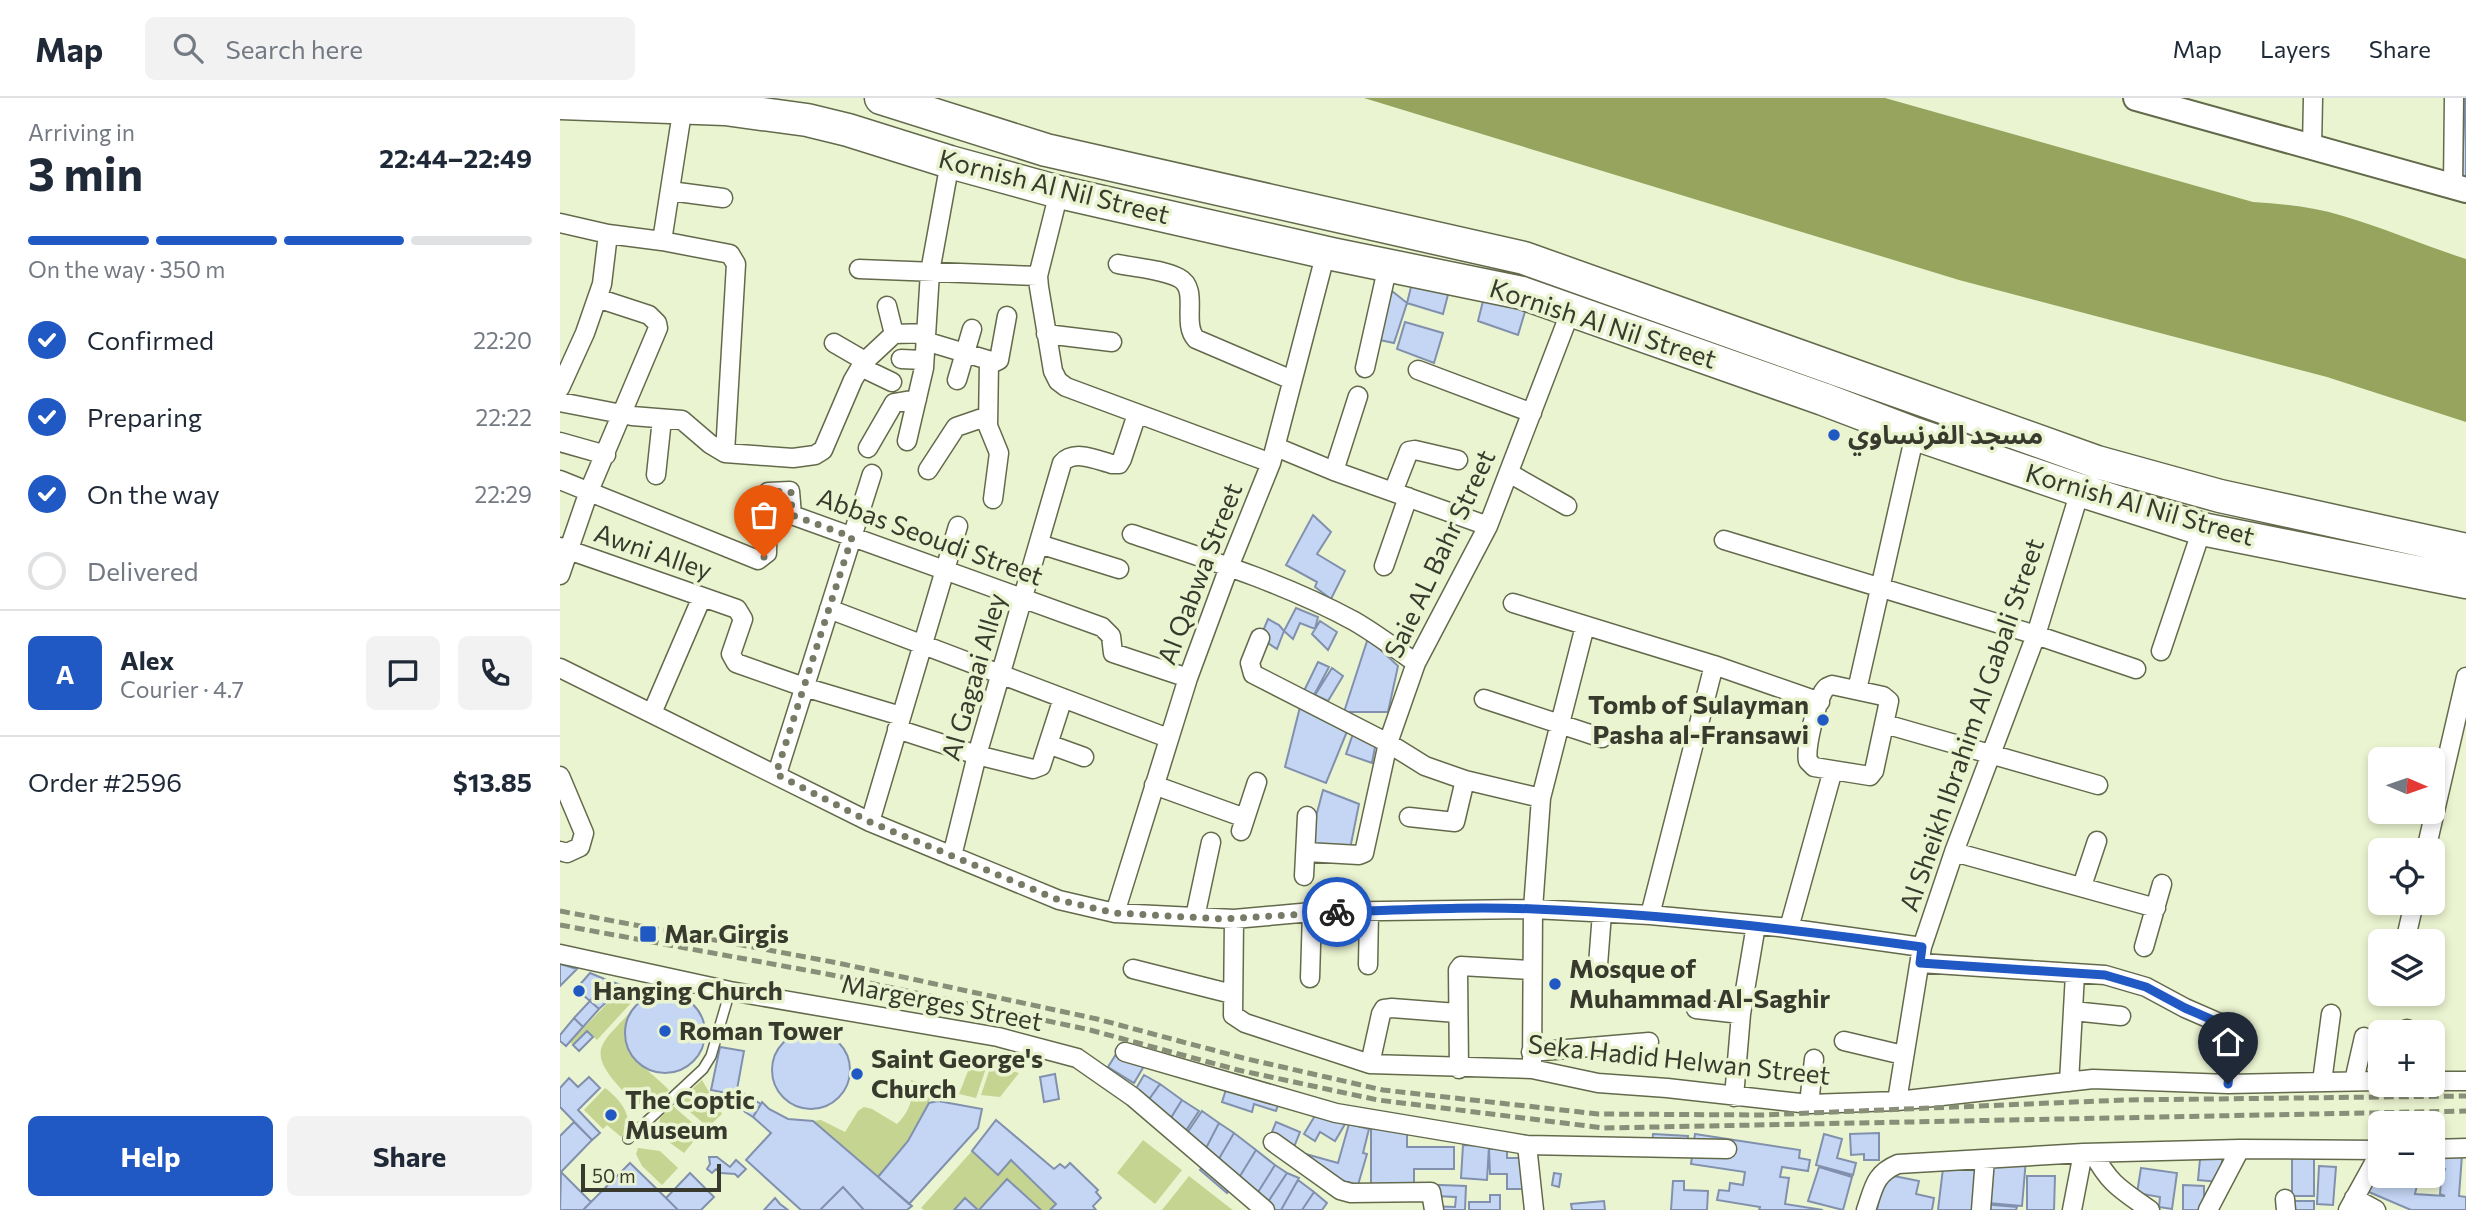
<!DOCTYPE html>
<meta charset="utf-8">
<style>
body{margin:0;font-family:Commissioner,"Noto Sans Arabic",sans-serif;background:#f2f2f3;color:#1f2937;height:100vh;display:flex;flex-direction:column;font-size:26px;white-space:nowrap}
*{box-sizing:border-box;margin:0}
p{font-size:23px;color:#747a83}
.icon{flex:none;width:38px;height:38px;fill:none;stroke:currentColor;stroke-width:2;stroke-linecap:round;stroke-linejoin:round}
.map{position:relative;flex:1;overflow:hidden}
.panel{display:flex;flex-direction:column;background:#fff;width:560px}
.panel>*{flex:none}
.needle{width:46px;rotate:92deg}
.controls{position:absolute;left:1808px;top:649px;display:grid;gap:14px}
.controls a{display:grid;place-items:center;width:77px;height:77px;border-radius:10px;background:#fff;box-shadow:0 4px 10px #0003;font-size:35px}
.scale{position:absolute;left:21px;bottom:18px;width:140px;box-sizing:border-box;padding-left:7px;border:4px solid #373a2d;border-top:0;font-size:19px;line-height:24px;white-space:nowrap;color:#373a2d;-webkit-text-stroke:5px #ebf4d1;paint-order:stroke}
.pin{position:absolute;display:grid;place-items:center;width:60px;height:60px;color:#fff;margin:-72px -30px;border-radius:50% 50% 50% 0;rotate:-45deg;box-shadow:0 0 7px #0007}
.pin .icon{rotate:45deg}
.courier{position:absolute;display:grid;place-items:center;width:70px;height:70px;margin:-35px;border:5px solid #2058c4;border-radius:50%;background:#fff;color:#222;box-shadow:0 2px 9px #0007}
.headline em{font-style:normal;font-weight:700}
.headline div{display:flex;flex-direction:column-reverse}
.headline{display:flex;align-items:center;justify-content:space-between;height:119px;padding:0 28px}
h1{font-size:46px;font-weight:700;line-height:52px}
.bar{display:grid;grid-template-columns:repeat(4,1fr);gap:10px 7px;align-content:center;height:84px;padding:0 28px}
.bar i{height:9px;border-radius:5px;background:#e0e1e3}
.bar .selected{background:#2058c4}
.bar p{grid-column:span 4}
.line{display:flex;align-items:center;gap:18px;padding:0 28px;border-top:2px solid #e0e1e3}
.line div{flex:1}
.round{display:grid;place-items:center;flex:none;width:74px;height:74px;border-radius:10px;background:#f2f2f3}
ol{padding:0 28px;list-style:none}
li{display:flex;align-items:center;gap:21px;height:77px}
li p{margin-inline-start:auto}
li .icon{padding:7px;border-radius:50%;background:#2058c4;color:#fff;stroke-width:4}
li:last-child{color:#747a83}
li i{width:38px;height:38px;border:4px solid #e0e1e3;border-radius:50%}
.action{display:flex;gap:14px;margin-top:auto;padding:14px 28px}
.action a{flex:1;height:80px;border-radius:10px;background:#2058c4;color:#fff;font-size:28px;font-weight:700;line-height:80px;text-align:center}
.action a+a{background:#f2f2f3;color:#1f2937}
header{display:flex;align-items:center;gap:42px;box-sizing:border-box;height:98px;padding:0 35px;background:#fff;border-bottom:2px solid #e0e1e3}
header strong{font-size:33px}
nav{display:flex;gap:38px;margin-inline-start:auto;font-size:24px}
.search{width:490px;height:63px;background:#f2f2f3;display:flex;align-items:center;gap:18px;box-sizing:border-box;padding:0 24px;border-radius:10px;color:#747a83;font-size:26px}
main{display:flex;flex:1;min-height:0}
.map>svg:first-child{display:block}
</style>
<header>
<strong>Map</strong>
<div class="search"><svg class="icon" aria-label="search" viewBox="0 0 24 24"><circle cx="10" cy="10" r="6"/><path d="M15 15l6 6"/></svg>Search here</div>
<nav><a>Map</a><a>Layers</a><a>Share</a></nav>
</header>
<main>
<section class="panel">
<div class="headline"><div><h1>3 min</h1><p>Arriving in</p></div><em>22:44–22:49</em></div>
<div class="bar"><i class="selected"></i><i class="selected"></i><i class="selected"></i><i></i><p>On the way · 350 m</p></div>
<ol>
<li><svg class="icon" aria-label="check" viewBox="0 0 24 24"><path d="M5 12l5 5 9-10"/></svg>Confirmed<p>22:20</p></li>
<li><svg class="icon" aria-label="check" viewBox="0 0 24 24"><path d="M5 12l5 5 9-10"/></svg>Preparing<p>22:22</p></li>
<li><svg class="icon" aria-label="check" viewBox="0 0 24 24"><path d="M5 12l5 5 9-10"/></svg>On the way<p>22:29</p></li>
<li><i></i>Delivered</li>
</ol>
<div class="line" style="height:126px"><b class="round" style="background:#2058c4;color:#fff">A</b><div><b>Alex</b><p>Courier · 4.7</p></div><a class="round"><svg class="icon" aria-label="chat" viewBox="0 0 24 24"><path d="M4 5h16v11H9l-5 4z"/></svg></a><a class="round"><svg class="icon" aria-label="phone" viewBox="0 0 24 24"><path d="M5 4h4l2 5-3 2q2 4 5 5l2-3 5 2v4C11 20 4 13 5 4z"/></svg></a></div>
<div class="line" style="height:91px"><div>Order #2596</div><b>$13.85</b></div>
<div class="action"><a>Help</a><a>Share</a></div>
</section>
<div class="map">
<svg width="1906" height="1112" viewBox="0 0 1906 1112">
<rect width="100%" height="100%" fill="#ebf4d1"/>
<path fill="#c5d490" d="M64,888L82,893L37,942L27,933L13,947L10,944Z
M74,910C48,951 85,967 109,992L90,1007C76,1008 71,1001 62,992C24,951 42,946 74,910Z
M412,963L427,967L416,1000L399,996Z
M431,967L459,975L440,999L421,997Z
M142,982L162,1016L148,1029L118,1004Z
M351,982L374,990C363,1025 342,1051 318,1079L253,1023L261,1022L285,1034L298,1013L304,1009L312,1011L337,1026C350,1013 354,1000 351,982Z
M45,990C60,1001 76,1020 64,1039L60,1038L47,1027L43,1031L24,1012Z
M113,1008L142,1033L124,1055L98,1036L100,1020Z
M583,1042L622,1072L595,1106L557,1075Z
M78,1050L100,1053L118,1070L102,1087L82,1068L76,1056Z
M412,1053L438,1077L451,1062L496,1106L490,1112H481L447,1081L419,1112H364L361,1110Z
M629,1078L670,1110L673,1112H602Z"/>
<path fill="#96a45e" d="M804,0H1325L1693,104C1723,106 1754,109 1783,118C1825,130 1865,148 1906,161V324L1767,279L1399,182Z"/>
<path fill="#c4d6f4" stroke="#8191ad" stroke-width="2" d="M1905,0H1906V82L1902,81Z
M854,177L890,189L883,216L847,205Z
M832,193L847,205L834,245L815,241Z
M925,195L967,207L958,237L918,223Z
M845,224L883,235L874,265L837,251Z
M753,417L771,434L757,456L785,473L771,501L755,489L757,484L726,467Z
M736,510L758,519L755,531L740,525L733,541L724,533Z
M708,521L719,527L724,533L717,551L700,540Z
M760,523L777,534L768,552L752,536Z
M808,540L838,568L828,614H784Z
M758,564L769,569L753,599L744,593Z
M772,570L783,578L768,603L755,597Z
M740,609L788,631L766,685L725,669Z
M794,633L816,644L812,665L786,656Z
M763,692L799,706L789,756L749,745Z
M0,866L17,871L0,888Z
M30,875L47,882L30,903L16,891Z
M47,882L64,888L39,911L30,903Z
M65 935a40 40 0 1 1 80 0a40 40 0 1 1-80 0Z
M30,903L39,911L23,929L14,920Z
M14,920L23,929L6,948L0,943V937Z
M212 972a39 39 0 1 1 78 0a39 39 0 1 1-78 0Z
M27,933L33,939L19,953L13,947Z
M160,949L184,953L176,997L151,992Z
M558,953L584,968L574,985L548,969Z
M495,976L499,1001L484,1004L480,979Z
M584,977L600,986L587,1004L574,994Z
M29,979L40,990L18,1012L40,1035L32,1042L0,1009V990L9,980L18,989Z
M669,982L721,998L716,1013L694,1006L692,1014L662,1004Z
M600,986L622,1002L609,1023L587,1004Z
M181,994L201,1006L193,1019L173,1006Z
M622,1002L639,1013L625,1034L609,1023Z
M378,1003L422,1011L418,1030L349,1106L318,1079L348,1043L369,1005Z
M202,1004L209,1011L228,1021L253,1023L352,1108L347,1112H304L283,1089L260,1112H241L186,1062L211,1035L193,1019Z
M762,1006L788,1021L775,1043L760,1034L755,1043L744,1036Z
M642,1013L659,1025L644,1054L625,1038Z
M436,1022L494,1071L500,1066L505,1070L510,1065L538,1092L536,1094L541,1100L533,1108L536,1112H490L496,1106L451,1062L438,1077L412,1053Z
M14,1024L32,1042L0,1075V1038Z
M716,1024L740,1034L730,1059L706,1049Z
M659,1025L674,1035L657,1064L644,1054Z
M789,1026L809,1031L803,1055L807,1056L798,1087L731,1068L735,1053L778,1065Z
M847,1030V1049H894V1071H854V1086H811V1031Z
M674,1035L696,1052L677,1083L657,1064Z
M1319,1035V1062H1304V1056L1291,1057L1290,1036Z
M1093,1036L1128,1038L1127,1049L1092,1047Z
M1135,1036L1240,1052L1239,1060L1250,1062L1248,1073L1222,1069L1220,1079L1229,1080L1225,1106L1263,1112H1199L1200,1109L1157,1102L1159,1092L1169,1093L1170,1085L1183,1087L1185,1074L1131,1066Z
M1264,1036L1282,1041L1277,1060L1296,1065L1293,1077L1256,1067Z
M903,1047L929,1048L927,1082L901,1080Z
M929,1051H947V1060H971V1091H947V1076H930Z
M1641,1051L1663,1053L1660,1084L1638,1082Z
M696,1052L715,1067L695,1099L677,1083Z
M1872,1052H1881L1880,1083H1866V1078H1872Z
M1883,1056L1902,1057L1899,1098L1906,1099V1112H1851L1809,1094L1810,1072L1820,1073V1078H1859L1855,1096L1885,1098L1880,1096L1881,1082L1885,1071L1882,1070Z
M1432,1058L1466,1061L1462,1108L1428,1105Z
M149,1059H157L170,1069L176,1062L186,1071L178,1079L175,1076L161,1075L156,1071L152,1075L147,1071L150,1066Z
M1732,1059H1754V1098H1732Z
M1384,1062L1422,1066L1417,1112H1378Z
M647,1064L678,1082L667,1095L640,1072Z
M70,1065L106,1100L118,1112H23Z
M715,1067L727,1075L706,1107L695,1099Z
M1759,1068L1776,1069L1773,1107L1757,1106Z
M1259,1069L1292,1079L1283,1112L1248,1103Z
M1581,1070L1617,1075L1612,1111L1599,1109L1600,1099L1577,1095Z
M1,1074L31,1104L23,1112H0Z
M130,1075L154,1099L141,1112H118L106,1100Z
M727,1075L739,1080L721,1112H713L706,1107Z
M994,1075L1001,1076L999,1089L992,1087Z
M1324,1076L1359,1083L1356,1096L1374,1100L1372,1112H1317Z
M1467,1078H1495L1494,1112H1467Z
M447,1081L481,1112H419Z
M738,1082L754,1094L742,1112H721Z
M1113,1083H1124V1092L1148,1093L1147,1112H1111Z
M854,1086L906,1088L905,1112H870V1108L895,1109L896,1099L853,1097Z
M1623,1087L1644,1088V1112H1623Z
M283,1089L304,1112H260Z
M754,1094L767,1105L762,1112H742Z
M930,1097H940V1112H909V1104H930Z
M215,1100L220,1106L228,1112H204Z
M405,1100L418,1112H394Z
M1044,1103L1045,1112H1012L1011,1106Z
M1727,1103H1754V1112H1727Z
M1422,1106L1457,1109L1456,1112H1422Z"/>
<g fill="none" stroke-linecap="round" stroke-linejoin="round">
<defs>
<path id="lane" d="M68,1041L143,971L151,958L170,893"/>
<path id="street" d="M1752,50L1753,0
M1893,88L1894,0
M110,93L163,100
M499,94L478,178L479,189L493,273L498,283L506,289L711,365
M0,125L48,136
M102,143L123,8
M558,166C577,170 602,171 619,180C640,191 621,225 636,241L732,282
M299,171L478,178
M327,208L334,236
M486,236L552,244
M365,243L435,264L439,262L447,218
M274,245L305,263
M341,261L364,262
M429,264L428,328L439,355L433,401
M303,265L309,273L332,284
M805,270L828,167
M858,272L972,315
M397,282L412,231
M0,290L25,235L42,186L48,136L102,143L170,156L176,166L165,355
M0,304L72,318L122,322L150,346L165,355L233,360L255,357L263,352L293,282L303,265L334,236L366,235
M347,343L364,270L370,174L390,64
M0,344L46,357
M716,349L774,373L928,428
M308,350L334,305L357,301
M368,372L396,329L428,318
M774,373L798,298
M949,375L1007,408
M96,377L102,321
M0,382L198,462L207,455L208,394L230,393L232,417L542,529L551,538L553,555L628,580
M833,394L849,353L855,352L898,362
M572,436C647,461 724,485 794,523C815,535 836,551 856,565
M1164,442L1476,537L1576,571
M479,446L559,471
M0,449L177,511L183,521L171,556L176,565L244,589L341,618
M824,468L848,399
M0,477L29,393L98,230L97,225L89,217L37,200
M953,505L1154,567L1260,604
M269,511L608,640
M700,540L690,565L693,576L828,645L865,668L905,682L981,700
M1601,553L1642,431
M0,570L310,724L499,802L555,815L674,821L752,814L973,811L1090,817L1219,829L1362,849
M1272,587L1323,598L1329,603L1314,673L1310,678L1254,669L1248,663C1245,650 1256,607 1263,594C1266,589 1267,589 1272,587Z
M1297,592L1355,336
M924,601L1042,640
M92,615L142,499
M1325,626L1538,687
M337,631L417,657L473,671L481,668L503,600
M488,646L524,659
M217,676L312,376
M0,678L24,735L20,749L7,755L0,753
M594,687L685,720
M849,719L895,724L905,682
M310,724L398,428
M681,733L697,684
M1866,752L1906,579
M746,754L799,757L804,755L828,645L856,565L928,428L1011,212
M1394,754L1596,810
M392,758L417,657L502,365C514,351 537,362 552,366H559L562,361L577,316
M744,778L747,718
M1522,788L1537,743
M555,815L628,580L669,469L711,365L766,154
M1090,817L1154,567
M635,819L651,744
M674,821L673,917L685,925L810,966L972,971L1038,985L1107,990L1249,1006L1337,1003L1533,981L1668,986L1820,983
M1229,830L1273,672
M1845,844L1854,805
M1584,849L1602,786
M0,856L170,893L438,939L517,960L573,999L705,1112
M1360,865L1545,877L1586,889L1625,910L1671,930L1673,939L1668,986
M808,867L809,813
M1038,867L1042,815
M573,871L672,896
M750,880L752,814
M1136,911L1181,916
M1513,913L1561,918
M1847,934V931
M1284,943L1343,957
M565,954L776,1015L949,1044L967,1047L1167,1051
M971,954L1089,944
M810,966L821,916L824,911L832,910L897,915
M899,971L898,872L901,868L972,872
M972,971L973,811L981,700L1025,528
M1794,983L1804,939
M1872,983H1906
M1509,984L1515,876
M1762,984L1771,916
M1174,999L1181,916L1196,827
M1337,1003L1362,849L1394,754L1476,537L1520,393
M1249,1006L1254,961
M713,1044L780,1092L791,1095L871,1094L874,1112
M967,1047L974,1112
M1872,1051L1906,1050
M1533,1055C1550,1087 1562,1092 1590,1112
M1794,1100L1816,1112
M1725,1101L1726,1112
M1306,1112C1314,1090 1314,1076 1338,1066L1523,1055L1680,1051L1820,1052
M1421,1112L1425,1061
M1512,1112L1523,1055
M1648,1112L1680,1051
M1788,1112L1820,1054"/>
<path id="secondary" d="M1576,0L1906,92"/>
<path id="highway" d="M321,0L486,52L964,160L1537,364L1660,398L1906,452
M0,5L165,11L247,22L288,32L390,64L499,94L772,156L962,195L1263,301L1355,336L1513,390L1642,431L1906,484"/>
</defs>
<use href="#lane" stroke="#636a4c" stroke-width="12"/>
<use href="#street" stroke="#636a4c" stroke-width="21"/>
<use href="#secondary" stroke="#636a4c" stroke-width="28"/>
<use href="#highway" stroke="#636a4c" stroke-width="35"/>
<use href="#lane" stroke="#fff" stroke-width="9"/>
<use href="#street" stroke="#fff" stroke-width="18"/>
<use href="#secondary" stroke="#fff" stroke-width="24"/>
<use href="#highway" stroke="#fff" stroke-width="32"/>
<path stroke="#888e77" stroke-width="5" stroke-dasharray="10 5" stroke-linecap="butt" d="M0,813L278,865L537,921L683,960L823,992L1038,1016L1202,1017L1564,1002L1906,998
M0,827L267,876L530,932L678,972L818,1002L1044,1030L1906,1013"/>
</g>
<g fill="none" stroke-linecap="round" stroke-linejoin="round">
<path stroke="#767b66" stroke-width="7" stroke-dasharray="0 12.6" d="M204,459L206,456L210,393L231,394L232,417L292,439L216,676L310,724L499,802L555,815L663,821L777,814"/>
<path stroke="#2058c4" stroke-width="9" d="M777,814C843,812 909,808 974,811C1104,816 1233,831 1362,849L1360,865L1545,877L1586,889L1625,910L1671,930L1673,939L1668,986"/>
</g>
<g fill="#2058c4" stroke="#ebf4d1" stroke-width="2.5">
<circle cx="1274" cy="337" r="7"/>
<circle cx="1263" cy="622" r="7"/>
<rect x="79" y="827" width="18" height="18" rx="3.5"/>
<circle cx="995" cy="886" r="7"/>
<circle cx="19" cy="893" r="7"/>
<circle cx="105" cy="933" r="7"/>
<circle cx="297" cy="976" r="7"/>
<circle cx="51" cy="1017" r="7"/>
</g>
<g text-anchor="middle" stroke-width="7" stroke-linejoin="round" paint-order="stroke">
<g font-size="26" fill="#373a2d" stroke="#ebf4d1">
<text transform="translate(494 89) rotate(14)" y="9">Kornish Al Nil Street</text>
<text transform="translate(1043 226) rotate(18)" y="9">Kornish Al Nil Street</text>
<text transform="translate(1580 407) rotate(16)" y="9">Kornish Al Nil Street</text>
<text transform="translate(370 439) rotate(20)" y="9">Abbas Seoudi Street</text>
<text transform="translate(93 454) rotate(19)" y="9">Awni Alley</text>
<text transform="translate(880 456) rotate(-65)" y="9">Saie AL Bahr Street</text>
<text transform="translate(640 476) rotate(-69)" y="9">Al Qabwa Street</text>
<text transform="translate(414 579) rotate(-74)" y="9">Al Gagaai Alley</text>
<text transform="translate(1412 627) rotate(-71)" y="9">Al Sheikh Ibrahim Al Gabali Street</text>
<text transform="translate(382 905) rotate(11)" y="9">Margerges Street</text>
<text transform="translate(1119 962) rotate(6)" y="9">Seka Hadid Helwan Street</text>
</g>
<g font-size="26" font-weight="bold" fill="#373a2d" stroke="#ebf4d1" text-anchor="start">
<text x="1288" y="346">مسجد الفرنساوي</text>
<text x="1249" y="616" text-anchor="end">Tomb of Sulayman<tspan x="1249" dy="30">Pasha al-Fransawi</tspan></text>
<text x="104" y="845">Mar Girgis</text>
<text x="1009" y="880">Mosque of<tspan x="1009" dy="30">Muhammad Al-Saghir</tspan></text>
<text x="33" y="902">Hanging Church</text>
<text x="119" y="942">Roman Tower</text>
<text x="311" y="970">Saint George's<tspan x="311" dy="30">Church</tspan></text>
<text x="65" y="1011">The Coptic<tspan x="65" dy="30">Museum</tspan></text>
</g>
</g>
</svg>
<div class="controls">
<a><svg class="needle" viewBox="-14 -14 28 28"><path d="M0-13l5 13h-10z" fill="#e53935"/><path d="M0 13l5-13h-10z" fill="#747a83"/></svg></a>
<a><svg class="icon" aria-label="locate" viewBox="0 0 24 24"><circle cx="12" cy="12" r="6"/><path d="M12 2v4M12 18v4M2 12h4M18 12h4"/></svg></a>
<a><svg class="icon" aria-label="layers" viewBox="0 0 24 24"><path d="M12 4l9 5-9 5-9-5zM3 14l9 5 9-5"/></svg></a>
<a>+</a>
<a>−</a>
</div>
<div class="scale">50 m</div>
<div class="pin" style="left:204px;top:459px;background:#ea580c"><svg class="icon" aria-label="bag" viewBox="0 0 24 24"><path d="M5 8h14l-1 12H6zM9 8a3 3 0 0 1 6 0"/></svg></div>
<div class="pin" style="left:1668px;top:986px;background:#1f2937"><svg class="icon" aria-label="home" viewBox="0 0 24 24"><path d="M3 11l9-7 9 7M6 9v11h12V9"/></svg></div>
<div class="courier" style="left:777px;top:814px"><svg class="icon" aria-label="bike" viewBox="0 0 24 24"><circle cx="6" cy="16" r="4"/><circle cx="18" cy="16" r="4"/><path d="M6 16l4-8h5l3 8M10 8l3 8H6M13 5h3"/></svg></div>
</div>
</main>
